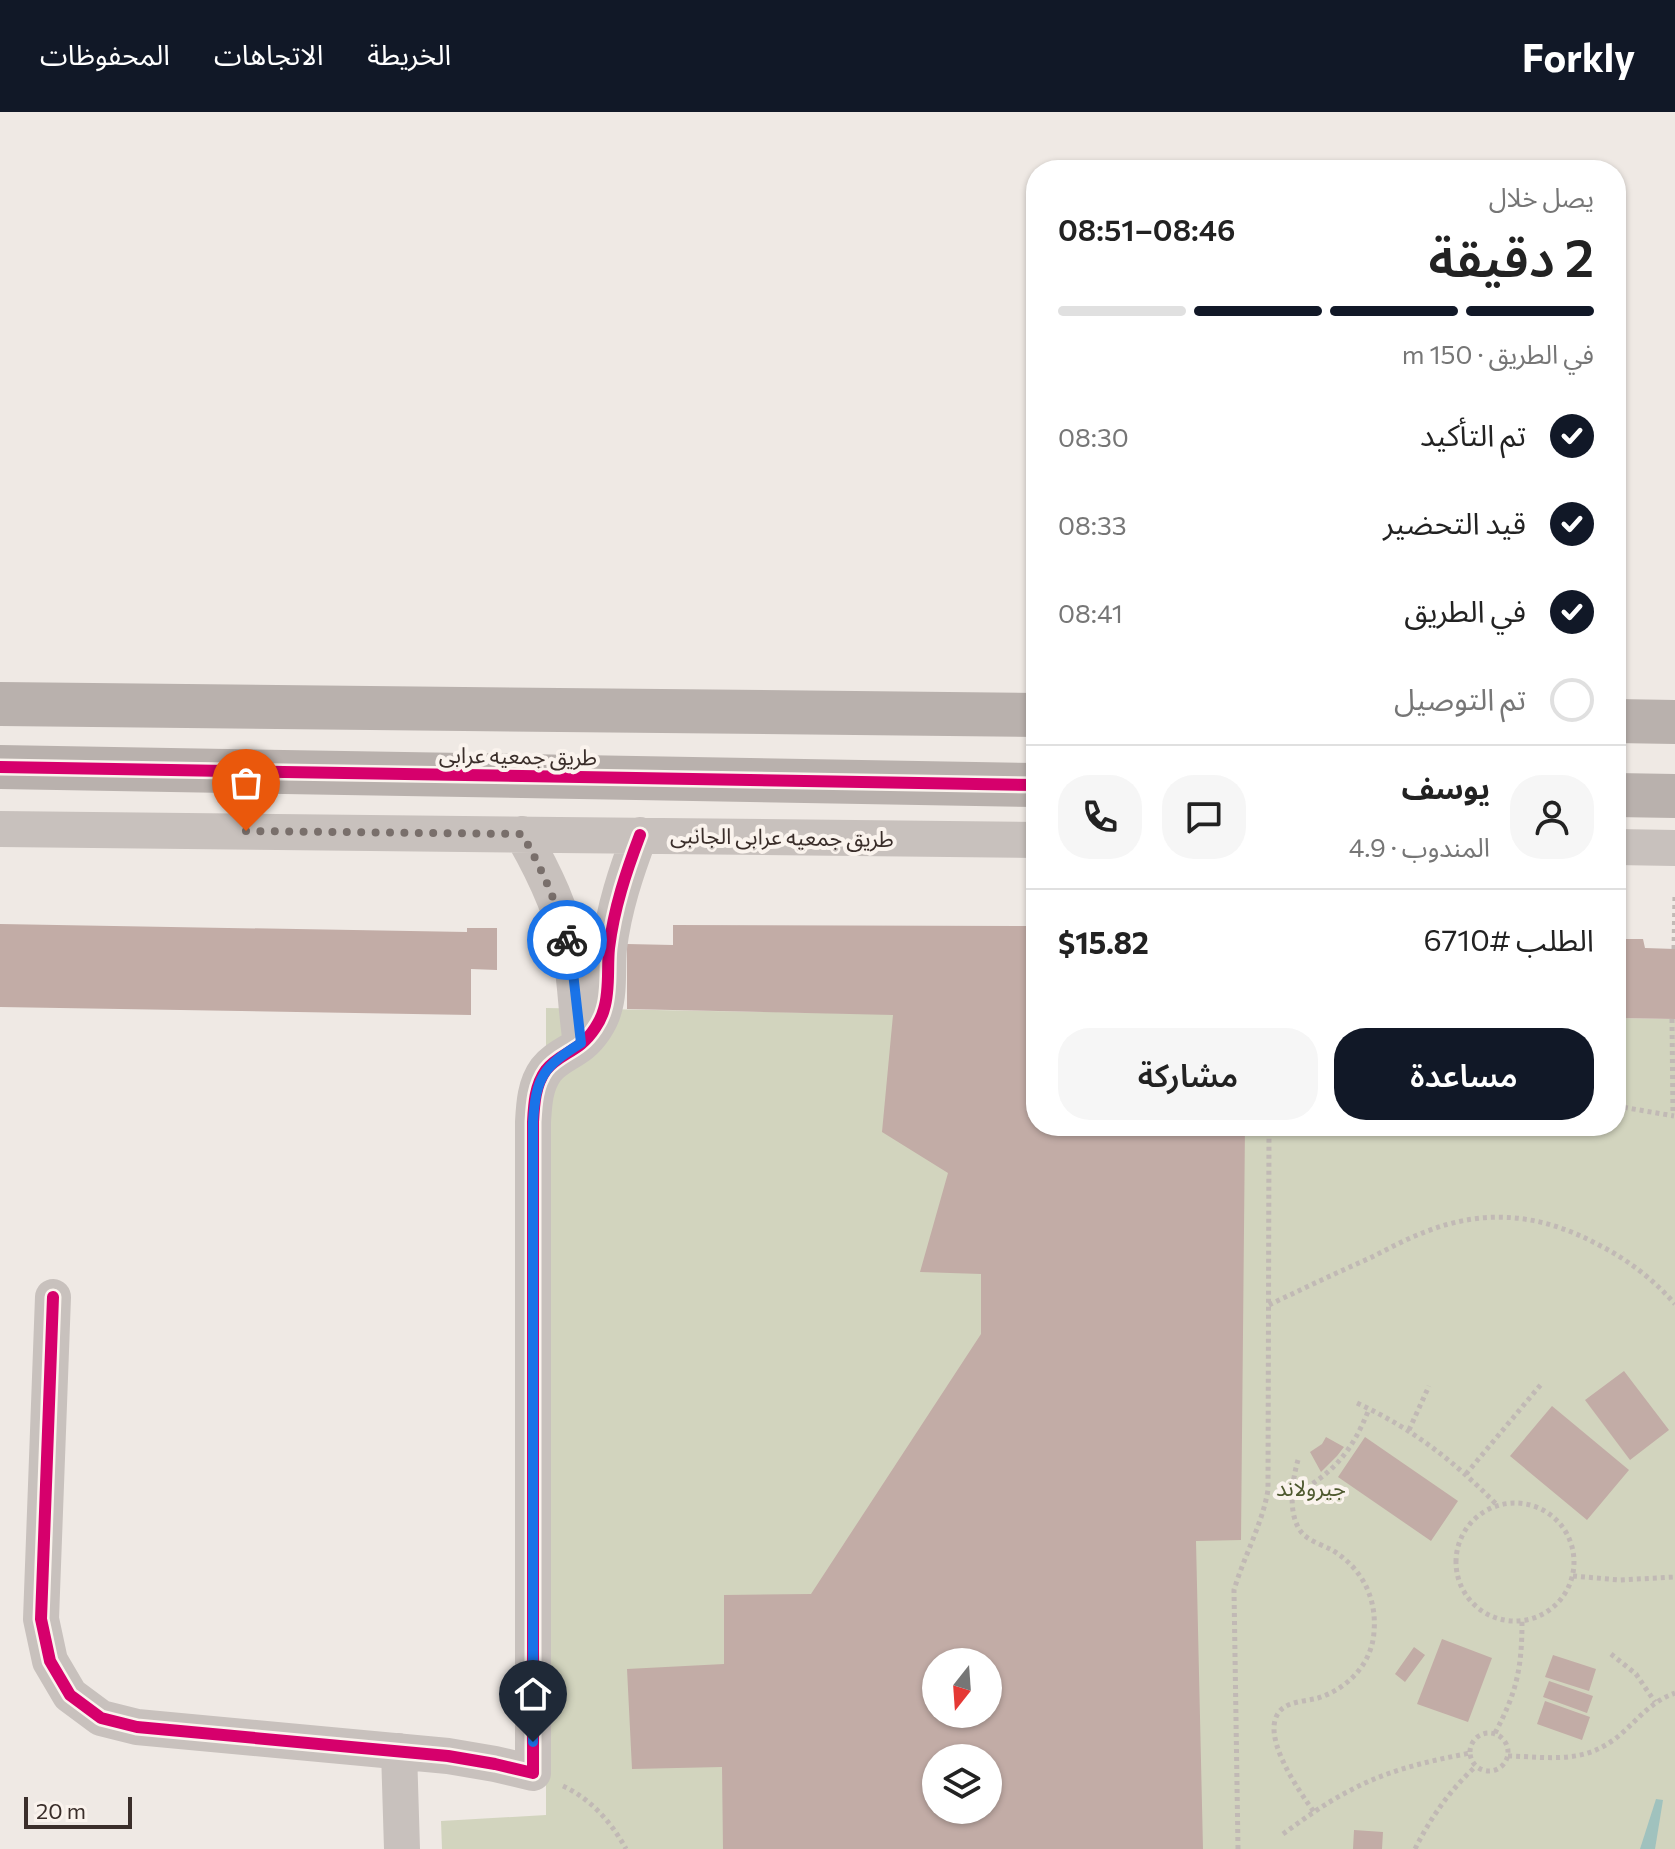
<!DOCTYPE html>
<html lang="ar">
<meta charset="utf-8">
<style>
body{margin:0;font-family:Commissioner,"Noto Sans Arabic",sans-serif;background:#f6f6f6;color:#222;direction:rtl;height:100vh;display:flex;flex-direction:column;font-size:30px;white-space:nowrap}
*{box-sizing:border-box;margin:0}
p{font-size:26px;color:#767676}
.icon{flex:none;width:44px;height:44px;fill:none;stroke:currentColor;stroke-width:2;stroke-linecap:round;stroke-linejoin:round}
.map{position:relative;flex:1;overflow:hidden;direction:ltr}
.drawer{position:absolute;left:1026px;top:48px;width:600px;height:976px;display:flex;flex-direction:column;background:#fff;border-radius:32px;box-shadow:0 2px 6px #0004;direction:rtl}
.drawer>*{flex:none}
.needle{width:52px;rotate:197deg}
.controls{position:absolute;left:922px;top:1536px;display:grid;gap:16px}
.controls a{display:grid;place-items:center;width:80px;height:80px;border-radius:50%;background:#fff;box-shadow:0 2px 6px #0004;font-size:40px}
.scale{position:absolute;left:24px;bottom:20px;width:108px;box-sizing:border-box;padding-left:8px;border:4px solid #3a2e2a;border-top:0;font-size:22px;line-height:28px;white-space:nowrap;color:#3a2e2a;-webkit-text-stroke:6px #faf3ed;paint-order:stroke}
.pin{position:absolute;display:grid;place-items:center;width:68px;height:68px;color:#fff;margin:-82px -34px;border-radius:50% 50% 50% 0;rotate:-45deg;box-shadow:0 0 8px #0007}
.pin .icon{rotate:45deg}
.courier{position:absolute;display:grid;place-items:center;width:80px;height:80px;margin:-40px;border:6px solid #1a73e8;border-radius:50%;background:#fff;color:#222;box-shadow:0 2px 10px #0007}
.overview em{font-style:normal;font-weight:600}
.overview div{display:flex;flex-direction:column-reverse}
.overview{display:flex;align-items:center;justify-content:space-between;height:136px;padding:0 32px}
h1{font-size:52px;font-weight:600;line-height:60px}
.bar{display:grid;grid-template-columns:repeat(4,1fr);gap:12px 8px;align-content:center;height:96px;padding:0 32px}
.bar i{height:10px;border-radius:6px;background:#e0e0e0}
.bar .selected{background:#111827}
.bar p{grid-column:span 4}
.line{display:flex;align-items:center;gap:20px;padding:0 32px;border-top:2px solid #e0e0e0}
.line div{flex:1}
.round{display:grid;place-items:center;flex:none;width:84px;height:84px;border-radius:32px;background:#f6f6f6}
ol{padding:0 32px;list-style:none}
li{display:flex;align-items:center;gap:24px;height:88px}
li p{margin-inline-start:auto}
li .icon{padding:8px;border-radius:50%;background:#111827;color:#fff;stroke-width:4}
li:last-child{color:#767676}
li i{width:44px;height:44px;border:4px solid #e0e0e0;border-radius:50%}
.action{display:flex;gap:16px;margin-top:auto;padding:16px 32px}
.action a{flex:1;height:92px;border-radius:32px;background:#111827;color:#fff;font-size:32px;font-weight:600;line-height:92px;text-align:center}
.action a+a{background:#f6f6f6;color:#222}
header{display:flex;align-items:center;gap:48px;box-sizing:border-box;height:112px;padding:0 40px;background:#111827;color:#fff}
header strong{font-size:38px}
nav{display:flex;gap:44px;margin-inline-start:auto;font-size:28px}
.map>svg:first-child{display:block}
</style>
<header>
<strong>Forkly</strong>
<nav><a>الخريطة</a><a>الاتجاهات</a><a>المحفوظات</a></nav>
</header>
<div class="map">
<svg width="1675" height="1737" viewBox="0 0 1675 1737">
<rect width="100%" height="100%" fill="#efe9e4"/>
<path fill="#d2d4be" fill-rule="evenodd" d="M546,896L993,904L1036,1014H1616V906L1675,907V1737H442L441,1709L546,1703ZM936,1550H988V1602H936ZM936,1646H988V1698H936Z"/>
<path fill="#a0c2be" d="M1656,1687L1663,1688L1655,1737H1640Z"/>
<path fill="#c2aca6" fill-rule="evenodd" d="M1616,811H1623V827H1643L1645,836L1675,837V907L1616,906Z
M0,812L467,820V816H497V858L471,857V903L0,895Z
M673,813L1036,814V1014H1245L1241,1428L1196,1429L1203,1737H723L722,1655L632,1657L627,1557L724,1552V1483L811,1482L981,1222V1162L920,1160L948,1061L882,1020L893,903L627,897V832L673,833ZM936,1550H988V1602H936ZM936,1646H988V1698H936Z
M1624,1259L1669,1318L1630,1348L1585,1288Z
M1552,1294L1629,1358L1587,1408L1510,1344Z
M1326,1325L1344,1335L1337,1344L1321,1360L1310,1340L1322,1332Z
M1365,1325L1458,1389L1431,1429L1338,1365Z
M1442,1527L1492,1546L1468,1610L1417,1592Z
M1414,1535L1425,1543L1405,1570L1395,1562Z
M1553,1543L1596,1557L1589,1579L1545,1565Z
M1549,1569L1593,1584L1587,1601L1543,1585Z
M1545,1589L1590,1605L1582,1628L1537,1612Z
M1354,1718L1383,1720L1382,1737H1353Z"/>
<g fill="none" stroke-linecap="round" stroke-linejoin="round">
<path stroke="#c1b9b5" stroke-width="5" stroke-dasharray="4 4" stroke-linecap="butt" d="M1674,837L1675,783
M1672,907L1673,1003
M1616,994L1674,1004
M1269,1193C1302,1177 1336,1161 1370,1146C1388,1137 1406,1127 1425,1120C1485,1096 1541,1102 1597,1132C1627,1147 1653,1167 1675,1192
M1357,1291C1413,1317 1454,1349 1497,1393
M1409,1318L1429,1274
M1298,1348C1292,1369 1286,1407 1305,1424C1313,1430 1324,1434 1332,1438C1362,1456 1377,1486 1374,1520C1372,1552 1347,1577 1318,1586C1307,1589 1293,1589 1283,1596C1255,1618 1300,1680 1314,1700
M1466,1362L1543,1270
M1292,1384C1333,1362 1352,1340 1369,1297
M1456 1450a59 59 0 1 1 118 0a59 59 0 1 1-118 0Z
M1573,1464L1620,1468L1675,1465
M1611,1542L1636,1562L1655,1590
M1470 1640a19 19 0 1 1 38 0a19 19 0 1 1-38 0Z
M1495,1621C1517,1580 1522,1555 1522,1509
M1508,1644C1552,1645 1585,1653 1621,1622C1639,1606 1652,1589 1675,1581
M563,1674C591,1687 612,1711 626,1737
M1283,1722C1305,1706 1327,1690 1351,1678C1388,1658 1429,1649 1470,1641
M1238,1737L1234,1478C1244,1444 1262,1413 1268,1378L1269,1014
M1415,1737C1431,1705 1450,1678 1476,1654"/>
<path stroke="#c8c1bd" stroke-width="36" d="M0,717L1036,728
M522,722C544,760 564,801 571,844C576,873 576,902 581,931
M1616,735L1675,736
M53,1185L41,1507L50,1549L70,1583L101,1606L137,1615L448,1644L495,1652L533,1661V1010C534,992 535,973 546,958C555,946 570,941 581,932C591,924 601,909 604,897C610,878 607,855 609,836C614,796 626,760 640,723
M399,1639L402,1737"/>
<path stroke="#b9b1ad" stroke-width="44" d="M0,592L1036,603
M1616,609L1675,610
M0,655L1036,673
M1616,683L1675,684"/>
<defs>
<path id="cycleway" d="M0,655L1036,673
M53,1185L41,1507L50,1549L70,1583L101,1606L137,1615L448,1644L495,1652L533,1661V1010C534,992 535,973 546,958C555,946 570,941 581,932C591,924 601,909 604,897C610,878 607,855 609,836C614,796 626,760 640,723"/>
</defs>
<use href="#cycleway" stroke="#faf3ed" stroke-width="17"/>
<use href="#cycleway" stroke="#d6006c" stroke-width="12"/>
</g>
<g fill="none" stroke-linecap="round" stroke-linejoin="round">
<path stroke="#796f6b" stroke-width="8" stroke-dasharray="0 14.4" d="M246,719L522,722C542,757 556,789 567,828"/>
<path stroke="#1a73e8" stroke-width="10" d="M533,1630V1010C536,965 543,955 581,931L571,843L567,828"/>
</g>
<g text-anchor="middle" stroke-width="8" stroke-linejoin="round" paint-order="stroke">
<g font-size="22" fill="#3a2e2a" stroke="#faf3ed">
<text transform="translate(518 644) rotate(1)" y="8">طريق جمعيه عرابى</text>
<text transform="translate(782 725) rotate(1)" y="8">طريق جمعيه عرابى الجانبى</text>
</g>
<g font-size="22" fill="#4d582e" stroke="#faf3ed">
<text x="1311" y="1384">جيرولاند</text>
</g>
</g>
</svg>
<div class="controls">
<a><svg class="needle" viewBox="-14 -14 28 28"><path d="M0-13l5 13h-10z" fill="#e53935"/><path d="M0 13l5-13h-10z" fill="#767676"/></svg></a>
<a><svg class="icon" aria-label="layers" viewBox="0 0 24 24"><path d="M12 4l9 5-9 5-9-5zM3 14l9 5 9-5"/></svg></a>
</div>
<div class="scale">20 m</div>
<div class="pin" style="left:246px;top:719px;background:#ea580c"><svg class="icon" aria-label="bag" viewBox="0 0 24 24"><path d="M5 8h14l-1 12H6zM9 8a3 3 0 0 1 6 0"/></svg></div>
<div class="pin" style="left:533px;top:1630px;background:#1f2937"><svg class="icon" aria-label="home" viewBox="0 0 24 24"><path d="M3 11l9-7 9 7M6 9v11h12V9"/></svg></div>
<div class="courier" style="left:567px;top:828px"><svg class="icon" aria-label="bike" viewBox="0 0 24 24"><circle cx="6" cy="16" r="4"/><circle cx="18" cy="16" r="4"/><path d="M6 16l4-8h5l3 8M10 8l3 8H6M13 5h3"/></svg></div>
<section class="drawer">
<div class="overview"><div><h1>2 دقيقة</h1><p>يصل خلال</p></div><em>08:46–08:51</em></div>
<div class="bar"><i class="selected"></i><i class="selected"></i><i class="selected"></i><i></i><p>في الطريق · 150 m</p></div>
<ol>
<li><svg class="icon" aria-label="check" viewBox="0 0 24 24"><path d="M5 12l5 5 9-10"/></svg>تم التأكيد<p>08:30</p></li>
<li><svg class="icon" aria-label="check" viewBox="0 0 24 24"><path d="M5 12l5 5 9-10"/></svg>قيد التحضير<p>08:33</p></li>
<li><svg class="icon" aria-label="check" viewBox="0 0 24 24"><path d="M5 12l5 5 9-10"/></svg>في الطريق<p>08:41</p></li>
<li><i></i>تم التوصيل</li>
</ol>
<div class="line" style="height:144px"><a class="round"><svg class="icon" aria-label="person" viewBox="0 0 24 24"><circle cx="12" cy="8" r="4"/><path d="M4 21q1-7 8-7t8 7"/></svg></a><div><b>يوسف</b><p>المندوب · 4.9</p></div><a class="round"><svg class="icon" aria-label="chat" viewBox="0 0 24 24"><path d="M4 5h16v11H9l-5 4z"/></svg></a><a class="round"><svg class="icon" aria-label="phone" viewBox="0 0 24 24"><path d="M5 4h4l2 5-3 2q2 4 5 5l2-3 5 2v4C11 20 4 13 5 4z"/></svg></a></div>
<div class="line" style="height:104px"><div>الطلب #6710</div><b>$15.82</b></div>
<div class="action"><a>مساعدة</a><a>مشاركة</a></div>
</section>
</div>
